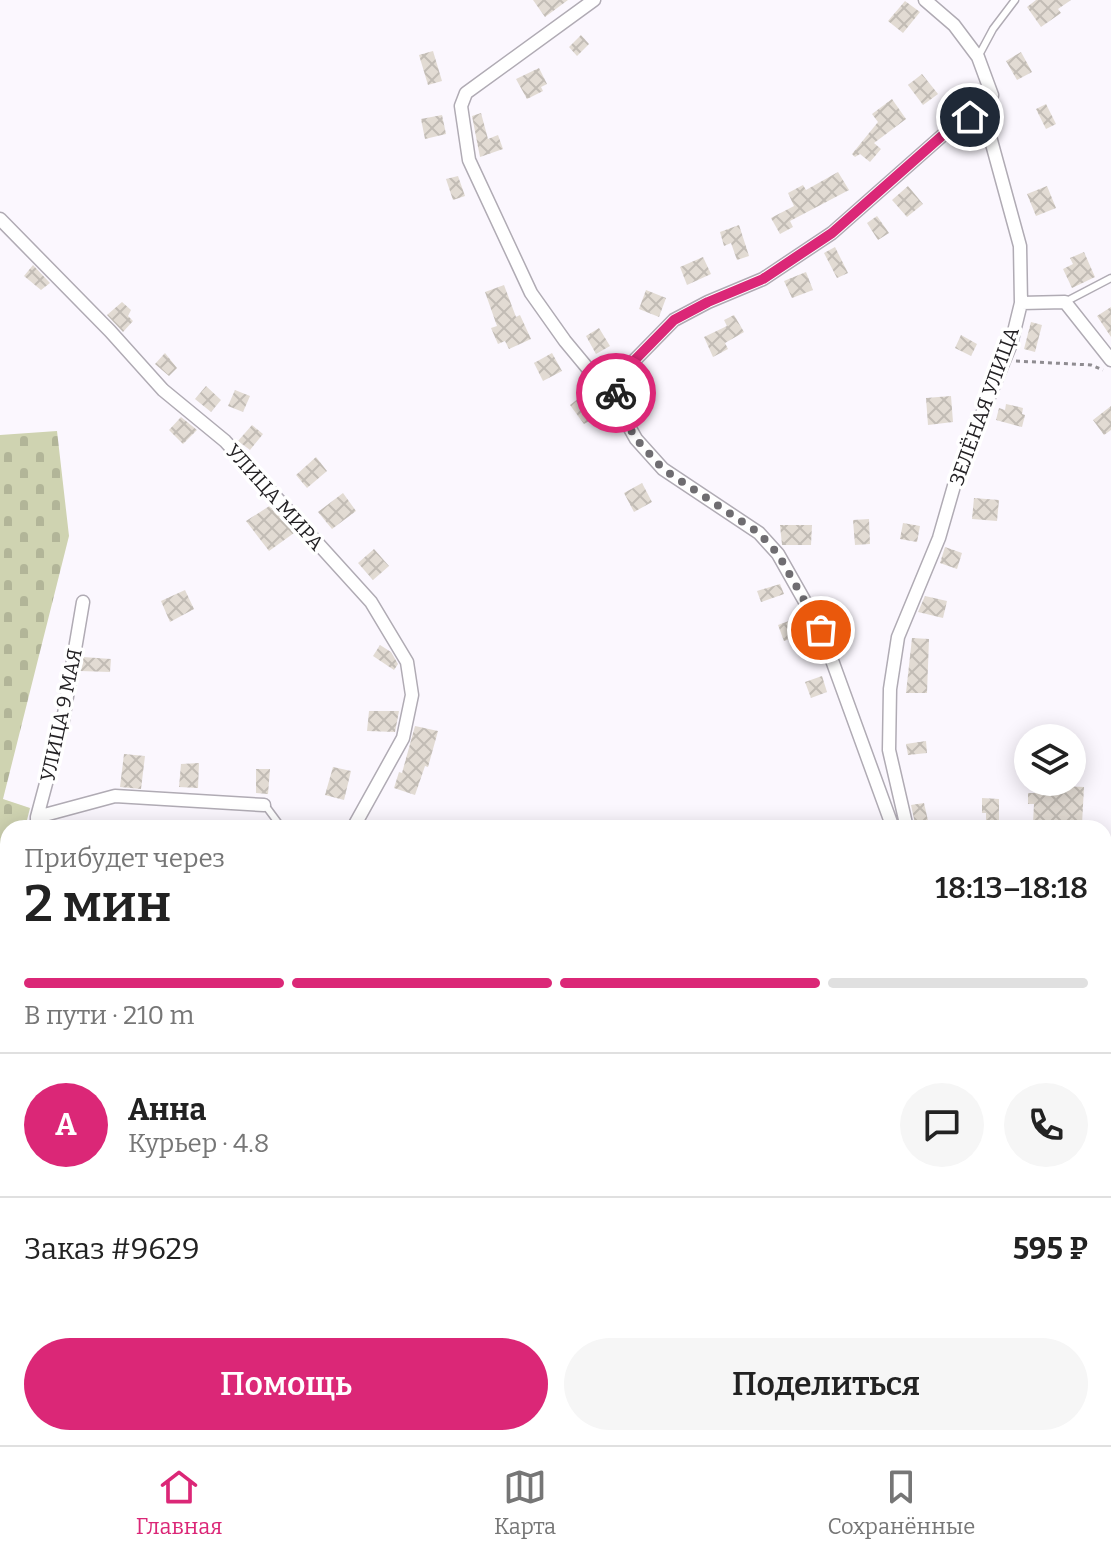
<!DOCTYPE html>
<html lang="ru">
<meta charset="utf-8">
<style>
body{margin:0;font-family:Bitter,serif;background:#f6f6f6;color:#222;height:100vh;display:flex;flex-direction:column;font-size:30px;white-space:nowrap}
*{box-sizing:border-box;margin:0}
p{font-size:26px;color:#767676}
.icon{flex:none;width:44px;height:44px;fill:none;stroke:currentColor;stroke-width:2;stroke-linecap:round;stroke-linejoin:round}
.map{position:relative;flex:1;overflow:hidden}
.side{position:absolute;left:0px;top:820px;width:1112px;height:626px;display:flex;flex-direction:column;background:#fff;border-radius:24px 24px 0 0;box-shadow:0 4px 20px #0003}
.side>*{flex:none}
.fabs{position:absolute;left:1014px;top:724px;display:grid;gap:16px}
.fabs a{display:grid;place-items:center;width:72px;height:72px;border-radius:50%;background:#fff;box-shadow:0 4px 20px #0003;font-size:40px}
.pin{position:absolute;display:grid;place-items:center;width:68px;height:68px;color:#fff;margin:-34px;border:4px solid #fff;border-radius:50%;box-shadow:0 2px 8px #0007}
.courier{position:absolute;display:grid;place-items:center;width:80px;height:80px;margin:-40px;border:6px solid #db2777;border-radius:50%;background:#fff;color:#222;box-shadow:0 2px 10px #0007}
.headline em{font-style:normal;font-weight:600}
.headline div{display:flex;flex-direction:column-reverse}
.headline{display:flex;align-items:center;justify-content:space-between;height:136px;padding:0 24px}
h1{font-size:52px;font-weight:600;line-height:60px}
.bar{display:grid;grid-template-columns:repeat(4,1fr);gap:12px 8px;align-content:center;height:96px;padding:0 24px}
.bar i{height:10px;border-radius:6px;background:#e0e0e0}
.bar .active{background:#db2777}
.bar p{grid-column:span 4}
.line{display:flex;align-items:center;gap:20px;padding:0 24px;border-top:2px solid #e0e0e0}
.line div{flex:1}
.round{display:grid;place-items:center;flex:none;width:84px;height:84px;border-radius:42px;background:#f6f6f6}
.cta{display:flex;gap:16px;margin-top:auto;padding:16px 24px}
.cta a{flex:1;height:92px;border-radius:48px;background:#db2777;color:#fff;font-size:32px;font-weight:600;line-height:92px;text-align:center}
.cta a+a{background:#f6f6f6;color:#222}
.tabs{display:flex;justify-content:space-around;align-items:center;height:112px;border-top:2px solid #e0e0e0;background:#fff;font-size:22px;color:#767676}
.tabs a{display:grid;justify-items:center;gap:4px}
.tabs .active{color:#db2777}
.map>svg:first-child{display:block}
</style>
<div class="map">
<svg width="1111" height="1445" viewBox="0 0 1111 1445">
<defs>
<pattern id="cemetery-stones" width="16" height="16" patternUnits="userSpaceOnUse" patternTransform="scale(2)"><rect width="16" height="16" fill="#cfd3b1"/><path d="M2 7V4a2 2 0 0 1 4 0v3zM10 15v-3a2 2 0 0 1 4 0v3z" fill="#b2b598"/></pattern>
<pattern id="building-cross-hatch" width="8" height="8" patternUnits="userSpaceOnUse" patternTransform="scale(2)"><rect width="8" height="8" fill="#e2dbd3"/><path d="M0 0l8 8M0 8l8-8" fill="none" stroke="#c2bcb5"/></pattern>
</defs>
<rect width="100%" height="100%" fill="#fbf7fe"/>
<path fill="url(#cemetery-stones)" d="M57,431L69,536L3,799L30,808L25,828H8V875L0,873V435Z"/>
<path fill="url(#building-cross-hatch)" d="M533,0H568L545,17Z
M1036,0H1071L1058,9L1061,13L1041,27L1027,7Z
M905,1L920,12L903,33L888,21Z
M581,35L589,44L577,56L569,47Z
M433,51L442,81L428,85L419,55Z
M1021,52L1032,72L1017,80L1006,61Z
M539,68L547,84L541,87L543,91L527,99L516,79Z
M922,74L938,94L923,105L908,85Z
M892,99L906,119L874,143L881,149L870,162L860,154L855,157L852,154L878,122L872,114Z
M1046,104L1056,124L1046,129L1036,109Z
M481,113L488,139L498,135L503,149L480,157L472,116Z
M442,115L446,134L425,139L421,119Z
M838,172L849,190L790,221L793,227L780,234L771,218L794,206L788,193L803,185L806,190Z
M458,176L465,196L453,200L446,179Z
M908,186L923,204L907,217L892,200Z
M1047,186L1056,208L1036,216L1027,194Z
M877,216L889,233L878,240L867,223Z
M739,225L749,256L737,260L731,243L724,246L720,232Z
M835,247L848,273L837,278L824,253Z
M1084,252L1095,277L1072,288L1063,269L1073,264L1070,258Z
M703,257L711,274L687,285L680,267Z
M33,265L50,283L41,290L24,276Z
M806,272L813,290L792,298L784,281Z
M504,285L516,317L520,315L531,339L509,349L505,341L498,344L491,328L497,326L485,292Z
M646,290L666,298L659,317L639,309Z
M122,302L131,310L128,316L133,321L123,332L107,315Z
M1111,307V337L1097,316Z
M734,315L744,332L725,343L728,349L713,357L704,337L727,326L724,320Z
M1031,322L1042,325L1035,352L1024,349Z
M599,328L610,346L596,354L586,336Z
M961,335L977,344L971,356L955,348Z
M165,353L177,368L169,376L155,364Z
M552,353L562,371L543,381L534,363Z
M206,386L221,400L211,412L195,399Z
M235,390L250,396L243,412L228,406Z
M587,392L607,418L596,427L591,420L584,424L570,405Z
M951,396L953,422L928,425L926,398Z
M1006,404L1023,408L1022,414L1025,415L1022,427L996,420L999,408L1005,410Z
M1111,406V430L1104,435L1093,420Z
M181,417L197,430L183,444L169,430Z
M252,425L263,434L250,450L238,441Z
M316,457L327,471L307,488L296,475Z
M642,483L652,502L634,512L624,493Z
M343,493L356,511L332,529L318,512Z
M974,498L999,500L997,521L972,519Z
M271,505L294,533L269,551L246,521Z
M869,519L870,544L855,545L853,520Z
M903,523L920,526L917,542L900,539Z
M780,525H812L811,545H782Z
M945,547L962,553L957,569L940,563Z
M374,549L389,566L373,580L358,563Z
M780,584L784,594L761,602L757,591Z
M185,590L194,609L170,622L161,601Z
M925,596L947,601L943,618L918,612Z
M797,618L803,634L784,641L778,625Z
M912,638L929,639L927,693H906Z
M380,645L391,652L398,664L394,670L373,656Z
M83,657L111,659L110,672L80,671Z
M822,676L827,692L811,698L805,682Z
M369,711H399L395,732L367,731Z
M415,726L438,731L428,767L425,766L415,795L394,788L399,772L402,773Z
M926,741L927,753L908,755L906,744Z
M124,754L145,756L141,789L120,787Z
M199,763L198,788L179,787L181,764Z
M333,767L351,771L344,800L325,795Z
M256,769H270L268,794L256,793Z
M1037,785L1084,787L1082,824L1033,823L1034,804H1028V793H1037Z
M982,798L999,799V823L986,822V813H982Z
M924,803L929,825L916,828L911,805Z"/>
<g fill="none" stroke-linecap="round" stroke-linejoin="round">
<defs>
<path id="lane" d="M978,57L993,29L1015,0
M1065,302L1111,278
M265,805L282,828
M0,1146L8,1150
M1104,1267H1105"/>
<path id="street" d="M594,0L466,93L461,106L469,160L531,293L565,341L614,400L636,439L663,469L759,533L778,554L821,630L893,828
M0,219L110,331L163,390L225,441L371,602L407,662L412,695L403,738L353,828
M1021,303L1065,302L1111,360
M590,369L624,371L674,320L708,302L763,279L832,233L961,119L970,117L986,122
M614,400L624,371
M37,817L115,796L264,805
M37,828V817L63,720L83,602
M907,828L889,750L890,689L898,637L939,538L958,472L1011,344L1021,303L1020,246L986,122L992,95L978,57L954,25L925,0
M1104,852L1111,851
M0,944L8,929
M283,1445L284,1438
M789,1445V1438
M916,1445L917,1438"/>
</defs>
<use href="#lane" stroke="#b0abb4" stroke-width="9"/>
<use href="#street" stroke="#b0abb4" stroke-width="15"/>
<path stroke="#8f8c91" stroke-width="3" stroke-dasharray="4 4" stroke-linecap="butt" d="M1016,361L1091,365L1103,370
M0,902L8,901"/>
<use href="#lane" stroke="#fff" stroke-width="6"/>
<use href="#street" stroke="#fff" stroke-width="12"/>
</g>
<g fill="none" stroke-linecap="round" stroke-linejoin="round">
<path stroke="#6f6d71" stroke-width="8" stroke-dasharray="0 14.4" d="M616,393L614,400L636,439L663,469L759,533L778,554L821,630"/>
<path stroke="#db2777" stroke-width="10" d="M616,393L624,371L674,320L708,302L763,279L832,233L961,119L970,117"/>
</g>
<g text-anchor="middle" stroke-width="7" stroke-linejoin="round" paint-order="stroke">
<g font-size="20" fill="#242225" stroke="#fff">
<text transform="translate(984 406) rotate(-70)" y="7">ЗЕЛЁНАЯ УЛИЦА</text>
<text transform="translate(275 497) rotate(48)" y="7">УЛИЦА МИРА</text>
<text transform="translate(61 715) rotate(-78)" y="7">УЛИЦА 9 МАЯ</text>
</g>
</g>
</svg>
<div class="fabs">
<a><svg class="icon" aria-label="layers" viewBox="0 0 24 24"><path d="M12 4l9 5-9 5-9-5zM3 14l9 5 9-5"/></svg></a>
</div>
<div class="pin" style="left:821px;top:630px;background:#ea580c"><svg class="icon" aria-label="bag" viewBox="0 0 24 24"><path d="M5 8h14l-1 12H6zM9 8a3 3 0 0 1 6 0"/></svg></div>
<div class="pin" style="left:970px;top:117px;background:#1f2937"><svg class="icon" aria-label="home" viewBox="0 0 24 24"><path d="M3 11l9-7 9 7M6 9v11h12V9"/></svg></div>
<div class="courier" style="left:616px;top:393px"><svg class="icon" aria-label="bike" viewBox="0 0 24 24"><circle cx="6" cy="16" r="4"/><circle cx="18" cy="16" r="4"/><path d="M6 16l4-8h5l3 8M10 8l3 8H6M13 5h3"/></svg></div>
<section class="side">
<div class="headline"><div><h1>2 мин</h1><p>Прибудет через</p></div><em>18:13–18:18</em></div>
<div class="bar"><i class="active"></i><i class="active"></i><i class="active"></i><i></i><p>В пути · 210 m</p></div>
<div class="line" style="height:144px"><b class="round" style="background:#db2777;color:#fff">А</b><div><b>Анна</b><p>Курьер · 4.8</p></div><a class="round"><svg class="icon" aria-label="chat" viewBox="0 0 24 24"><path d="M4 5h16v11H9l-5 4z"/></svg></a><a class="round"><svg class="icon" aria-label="phone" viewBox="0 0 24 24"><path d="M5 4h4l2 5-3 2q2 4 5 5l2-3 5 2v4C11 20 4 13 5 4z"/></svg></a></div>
<div class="line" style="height:104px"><div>Заказ #9629</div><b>595 ₽</b></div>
<div class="cta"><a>Помощь</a><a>Поделиться</a></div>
</section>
</div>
<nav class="tabs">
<a class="active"><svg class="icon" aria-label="home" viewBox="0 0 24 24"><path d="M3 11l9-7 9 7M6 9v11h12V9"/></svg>Главная</a>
<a><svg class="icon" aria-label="map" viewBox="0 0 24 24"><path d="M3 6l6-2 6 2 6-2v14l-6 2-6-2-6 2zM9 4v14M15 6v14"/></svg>Карта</a>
<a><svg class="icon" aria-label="saved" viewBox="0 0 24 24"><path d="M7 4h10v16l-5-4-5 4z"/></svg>Сохранённые</a>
</nav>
